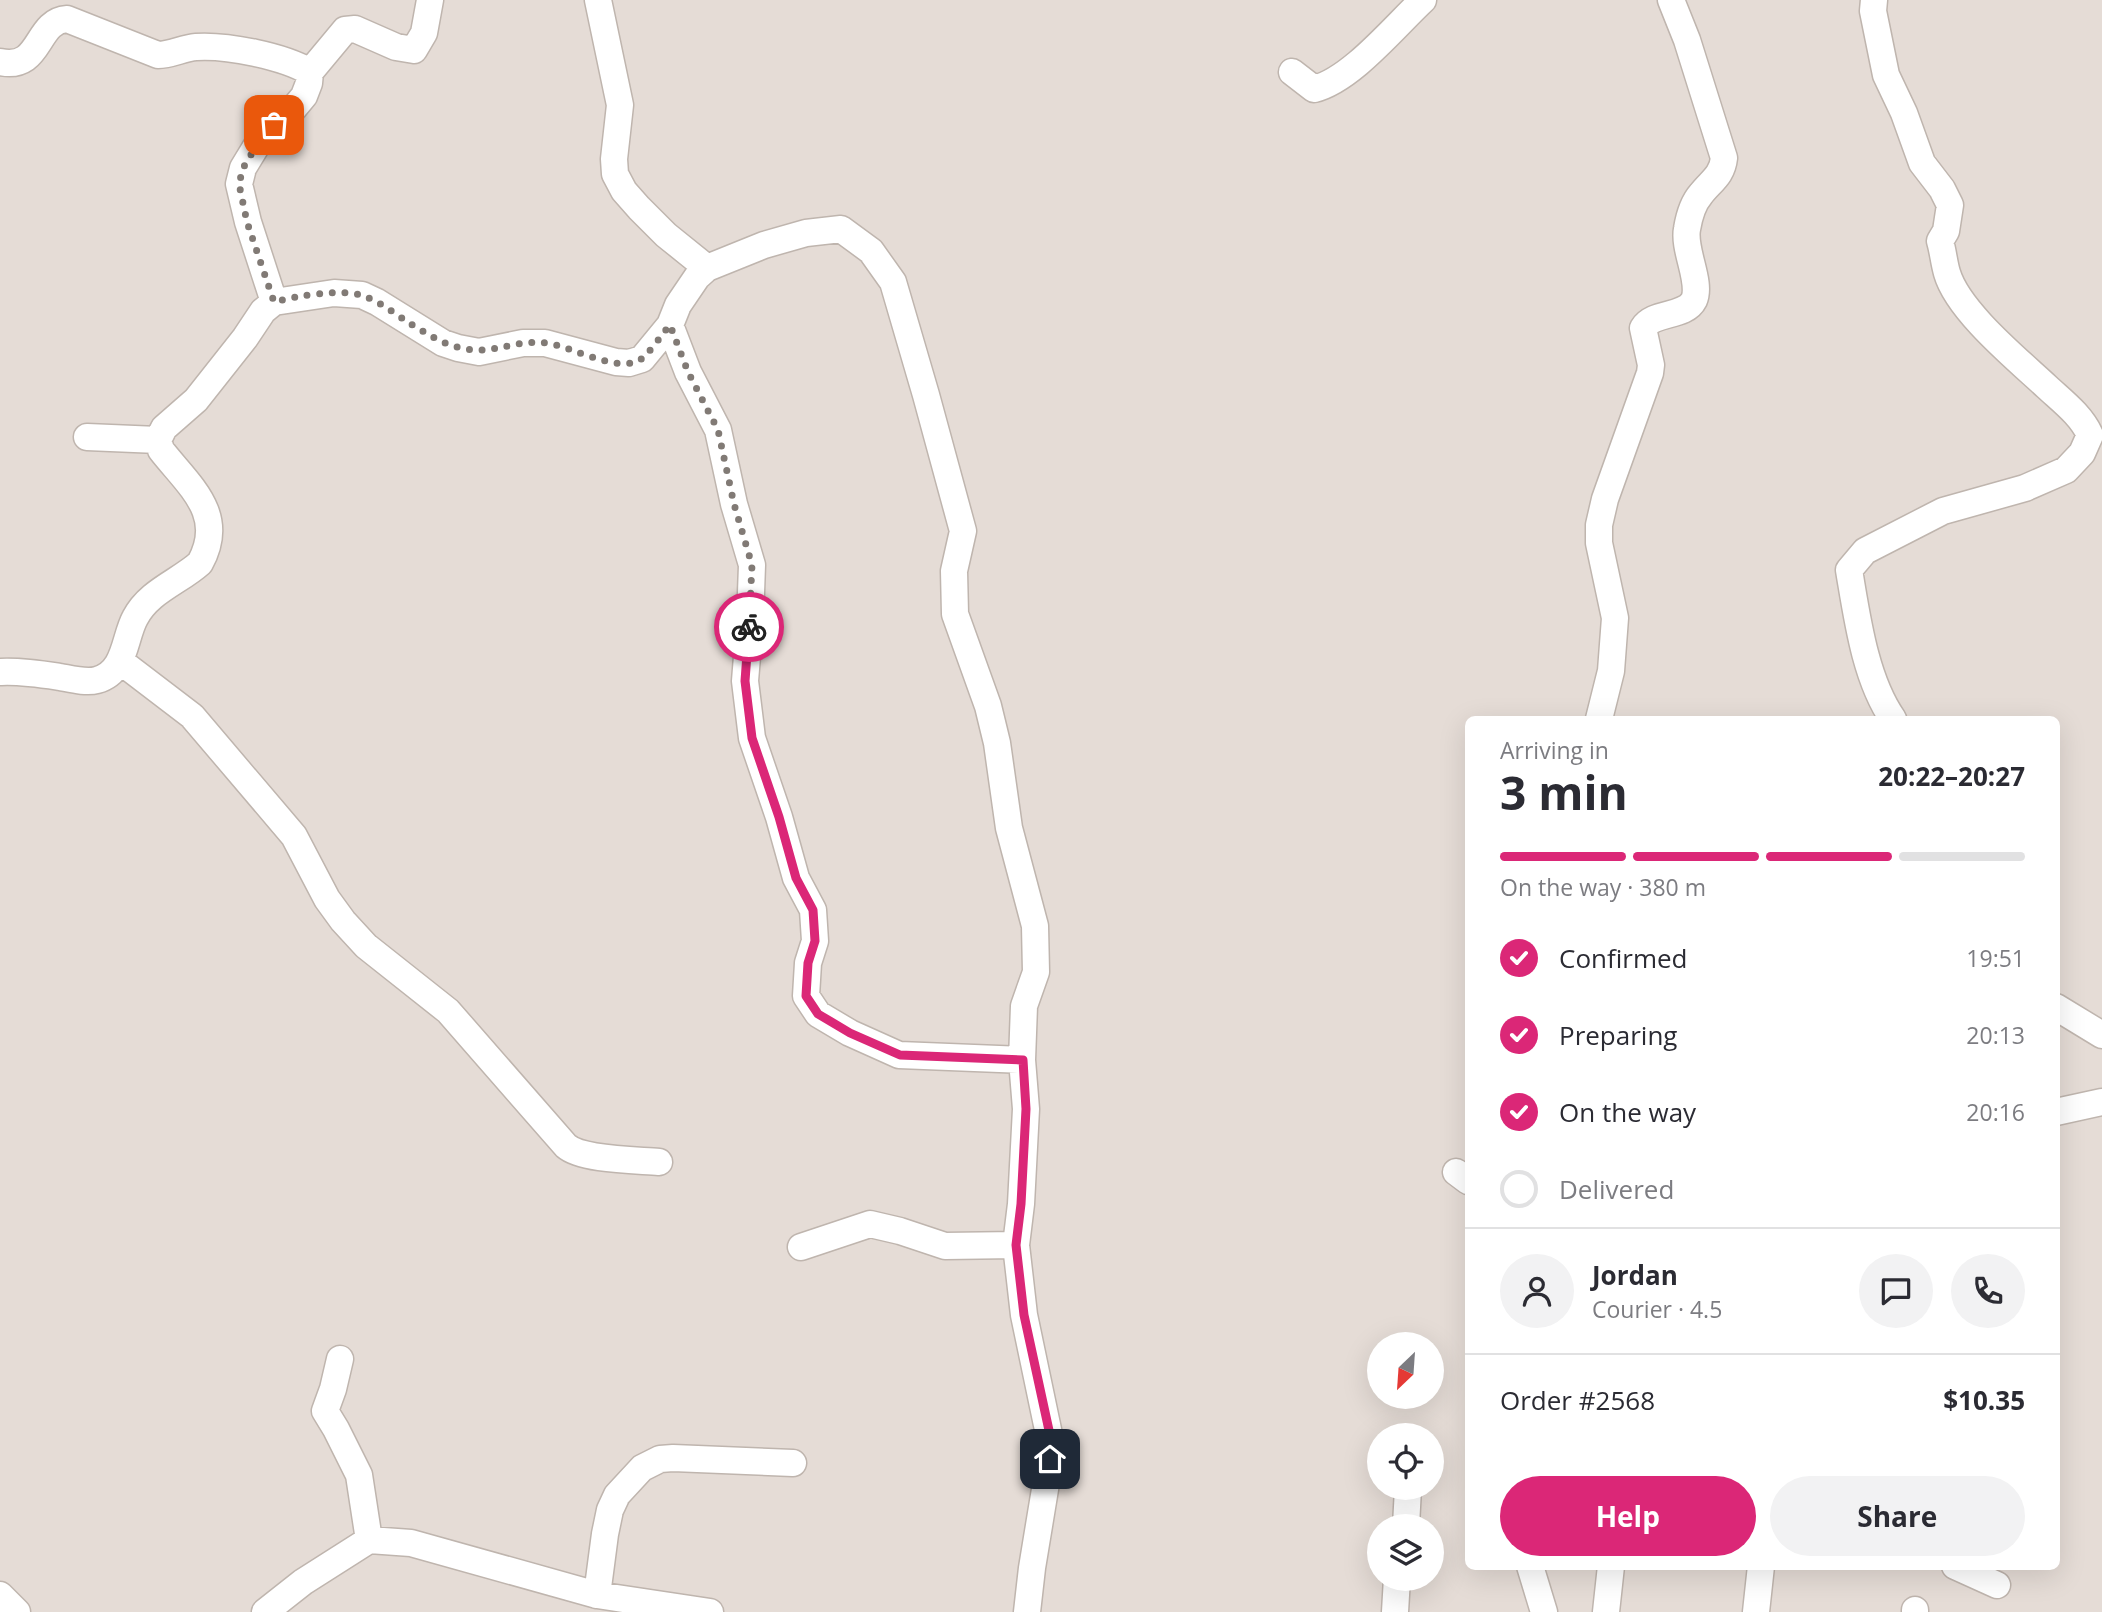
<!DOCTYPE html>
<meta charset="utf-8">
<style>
body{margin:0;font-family:"Open Sans",sans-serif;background:#f2f2f3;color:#2b2b33;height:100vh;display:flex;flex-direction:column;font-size:26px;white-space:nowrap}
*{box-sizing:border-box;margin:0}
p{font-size:23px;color:#7c7c81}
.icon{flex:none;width:38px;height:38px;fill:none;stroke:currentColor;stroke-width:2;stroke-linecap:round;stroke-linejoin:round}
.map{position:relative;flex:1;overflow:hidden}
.details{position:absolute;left:1465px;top:716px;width:595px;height:854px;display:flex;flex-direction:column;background:#fff;border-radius:10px;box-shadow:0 7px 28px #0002}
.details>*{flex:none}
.needle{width:46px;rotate:205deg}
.buttons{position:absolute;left:1367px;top:1332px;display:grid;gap:14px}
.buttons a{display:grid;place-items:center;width:77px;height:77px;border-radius:50%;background:#fff;box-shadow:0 7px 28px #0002;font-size:35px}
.pin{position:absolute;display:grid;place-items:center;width:60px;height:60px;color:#fff;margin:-30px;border-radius:14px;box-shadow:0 4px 10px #0006}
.courier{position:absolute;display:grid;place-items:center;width:70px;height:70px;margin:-35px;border:5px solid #db2777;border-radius:50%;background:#fff;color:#222;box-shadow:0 2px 9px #0007}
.overview em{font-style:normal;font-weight:700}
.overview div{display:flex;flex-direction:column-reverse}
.overview{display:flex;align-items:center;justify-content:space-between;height:119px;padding:0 35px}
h1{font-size:46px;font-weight:700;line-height:52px}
.bar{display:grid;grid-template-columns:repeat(4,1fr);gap:10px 7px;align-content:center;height:84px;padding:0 35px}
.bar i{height:9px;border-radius:5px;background:#e1e1e2}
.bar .active{background:#db2777}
.bar p{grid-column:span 4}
.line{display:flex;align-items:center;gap:18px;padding:0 35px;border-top:2px solid #e1e1e2}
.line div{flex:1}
.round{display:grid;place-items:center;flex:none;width:74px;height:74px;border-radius:37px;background:#f2f2f3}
ol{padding:0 35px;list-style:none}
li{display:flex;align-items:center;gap:21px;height:77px}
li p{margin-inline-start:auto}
li .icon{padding:7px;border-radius:50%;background:#db2777;color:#fff;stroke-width:4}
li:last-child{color:#7c7c81}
li i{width:38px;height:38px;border:4px solid #e1e1e2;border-radius:50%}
.cta{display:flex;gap:14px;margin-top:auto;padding:14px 35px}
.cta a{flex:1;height:80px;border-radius:42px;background:#db2777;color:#fff;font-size:28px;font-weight:700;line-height:80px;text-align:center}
.cta a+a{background:#f2f2f3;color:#2b2b33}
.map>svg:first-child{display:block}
</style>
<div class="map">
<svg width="2102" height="1612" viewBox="0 0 2102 1612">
<rect width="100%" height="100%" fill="#f1ece7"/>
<path fill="#e5dcd6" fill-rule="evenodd" d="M0,0H2102V1612H0ZM1468,719H2056V1566H1468ZM1379,1344H1432V1396H1379ZM1379,1435H1432V1488H1379ZM1379,1526H1432V1578H1379Z"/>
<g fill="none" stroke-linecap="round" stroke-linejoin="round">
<defs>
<path id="minor" d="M598,0L620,105L614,159L615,174L624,191L639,208L666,235L707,268
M1874,0L1873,11L1886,75L1904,113L1922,163L1942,189L1950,205L1946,231L1940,241C1943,251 1944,263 1947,273C1958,311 2017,359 2047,387C2062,401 2081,415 2090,435L2082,453L2066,470L2025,488L1943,511L1865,551L1849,570C1857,617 1865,679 1893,719
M0,62C42,71 35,21 67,19L158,55C171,55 183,48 196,47C227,45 283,56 310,72
M1292,72L1314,89C1351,80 1394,27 1423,0
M274,302L248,222L239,184L243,168L257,145L274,125L294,108L304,96L309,83L310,72L345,30L355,29L396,47L414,50L424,33L430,0
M670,325L688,372L718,430L734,504L752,565L750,620L745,681L752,738L779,817L796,878L813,910L815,941L808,963L806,996L818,1014L850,1033L899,1055L1022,1060
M87,437L158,440
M120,661L192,716L294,836L327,899L343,921L366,946L448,1011L566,1146C582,1160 636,1160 659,1162
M1,672C21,671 40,674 60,677C71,679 86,683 97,680C126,672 124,638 135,618C149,591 179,582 200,563C227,514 189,486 161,450L158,440L164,428L196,400L245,338L263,311L274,302L334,293L362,295L377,302L443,343L458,348L479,352L523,343H545L616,362L629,363L642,359L670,325L678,305L697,277L707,268L764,245L806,233L841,229L871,251L893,282L926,395L963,531L954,571L955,614L988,706L997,743L1009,828L1035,926L1036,972L1024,1006L1022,1060L1026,1109L1021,1204L1016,1245L945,1246L900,1231L870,1224L801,1247
M1599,719L1611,671L1615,618L1599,543V525L1605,499L1650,373L1651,365L1643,328C1653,311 1685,318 1694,300C1702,282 1683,250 1687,229C1689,217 1693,203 1701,194C1711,181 1722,176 1724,158L1687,40L1671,0
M2056,1007L2102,1035
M2056,1112L2102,1102
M1456,1172L1468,1181
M1016,1245L1024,1315L1051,1444L1050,1459L1032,1568L1027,1612
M340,1359L333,1389L325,1411L336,1429L359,1475L369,1540
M1406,1526L1408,1488
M1530,1566L1544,1612
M1955,1566L1997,1585
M0,1595L17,1612
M597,1595L605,1534L610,1510L617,1495L642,1468L660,1459L673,1458L793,1463
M265,1612L303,1582L369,1540L411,1543L597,1595L710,1612
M1395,1612L1397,1578
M1606,1612L1611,1566
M1756,1612L1761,1566
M1915,1612V1610"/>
</defs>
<use href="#minor" stroke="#bfb5ae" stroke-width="29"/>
<use href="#minor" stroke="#fff" stroke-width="26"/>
</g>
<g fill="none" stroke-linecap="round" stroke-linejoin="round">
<path stroke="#817a75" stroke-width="7" stroke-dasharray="0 12.6" d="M274,125L257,145L243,168L239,184L247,222L274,302C297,296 341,288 364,296C382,303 398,316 414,326C428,334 441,343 457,347C492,357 512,339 546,343C571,346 614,372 638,361C648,356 662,334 670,325L688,372L718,430L734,504L752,565L749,627"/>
<path stroke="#db2777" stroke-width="9" d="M749,627L745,681L752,738L779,817L796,878L813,910L815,941L808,963L806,996L818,1014L850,1033L900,1055L1023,1060L1026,1109L1021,1204L1016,1245L1024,1315L1050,1435V1459"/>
</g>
</svg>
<div class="buttons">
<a><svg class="needle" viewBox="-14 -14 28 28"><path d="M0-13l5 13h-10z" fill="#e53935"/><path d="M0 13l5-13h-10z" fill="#7c7c81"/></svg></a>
<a><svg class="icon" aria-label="locate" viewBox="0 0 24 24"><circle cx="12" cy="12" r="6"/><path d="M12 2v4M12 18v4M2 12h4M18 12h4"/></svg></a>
<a><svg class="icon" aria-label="layers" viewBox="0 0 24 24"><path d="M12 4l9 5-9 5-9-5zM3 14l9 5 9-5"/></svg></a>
</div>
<div class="pin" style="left:274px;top:125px;background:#ea580c"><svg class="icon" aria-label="bag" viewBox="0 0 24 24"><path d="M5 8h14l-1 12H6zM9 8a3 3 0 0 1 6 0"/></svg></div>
<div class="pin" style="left:1050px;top:1459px;background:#1f2937"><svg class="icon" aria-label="home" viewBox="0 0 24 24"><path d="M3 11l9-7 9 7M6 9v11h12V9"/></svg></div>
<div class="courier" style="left:749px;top:627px"><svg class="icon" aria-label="bike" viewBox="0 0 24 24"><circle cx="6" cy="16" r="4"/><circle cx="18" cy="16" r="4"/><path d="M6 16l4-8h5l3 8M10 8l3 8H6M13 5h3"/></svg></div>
<section class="details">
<div class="overview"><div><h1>3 min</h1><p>Arriving in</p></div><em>20:22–20:27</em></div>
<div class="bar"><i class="active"></i><i class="active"></i><i class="active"></i><i></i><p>On the way · 380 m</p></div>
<ol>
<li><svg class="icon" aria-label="check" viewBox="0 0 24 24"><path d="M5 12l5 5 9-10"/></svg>Confirmed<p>19:51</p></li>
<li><svg class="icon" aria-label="check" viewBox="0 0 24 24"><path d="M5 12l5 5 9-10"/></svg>Preparing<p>20:13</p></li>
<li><svg class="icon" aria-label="check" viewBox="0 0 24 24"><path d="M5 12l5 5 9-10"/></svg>On the way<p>20:16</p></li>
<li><i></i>Delivered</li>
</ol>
<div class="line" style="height:126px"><a class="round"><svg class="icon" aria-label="person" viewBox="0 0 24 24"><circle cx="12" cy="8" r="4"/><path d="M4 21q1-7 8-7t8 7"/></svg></a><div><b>Jordan</b><p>Courier · 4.5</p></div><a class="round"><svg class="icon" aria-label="chat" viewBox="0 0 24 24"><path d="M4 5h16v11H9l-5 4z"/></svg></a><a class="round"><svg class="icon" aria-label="phone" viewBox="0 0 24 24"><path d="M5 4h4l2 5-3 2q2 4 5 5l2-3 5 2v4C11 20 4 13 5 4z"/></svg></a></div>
<div class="line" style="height:91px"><div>Order #2568</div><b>$10.35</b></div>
<div class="cta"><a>Help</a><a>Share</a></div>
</section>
</div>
